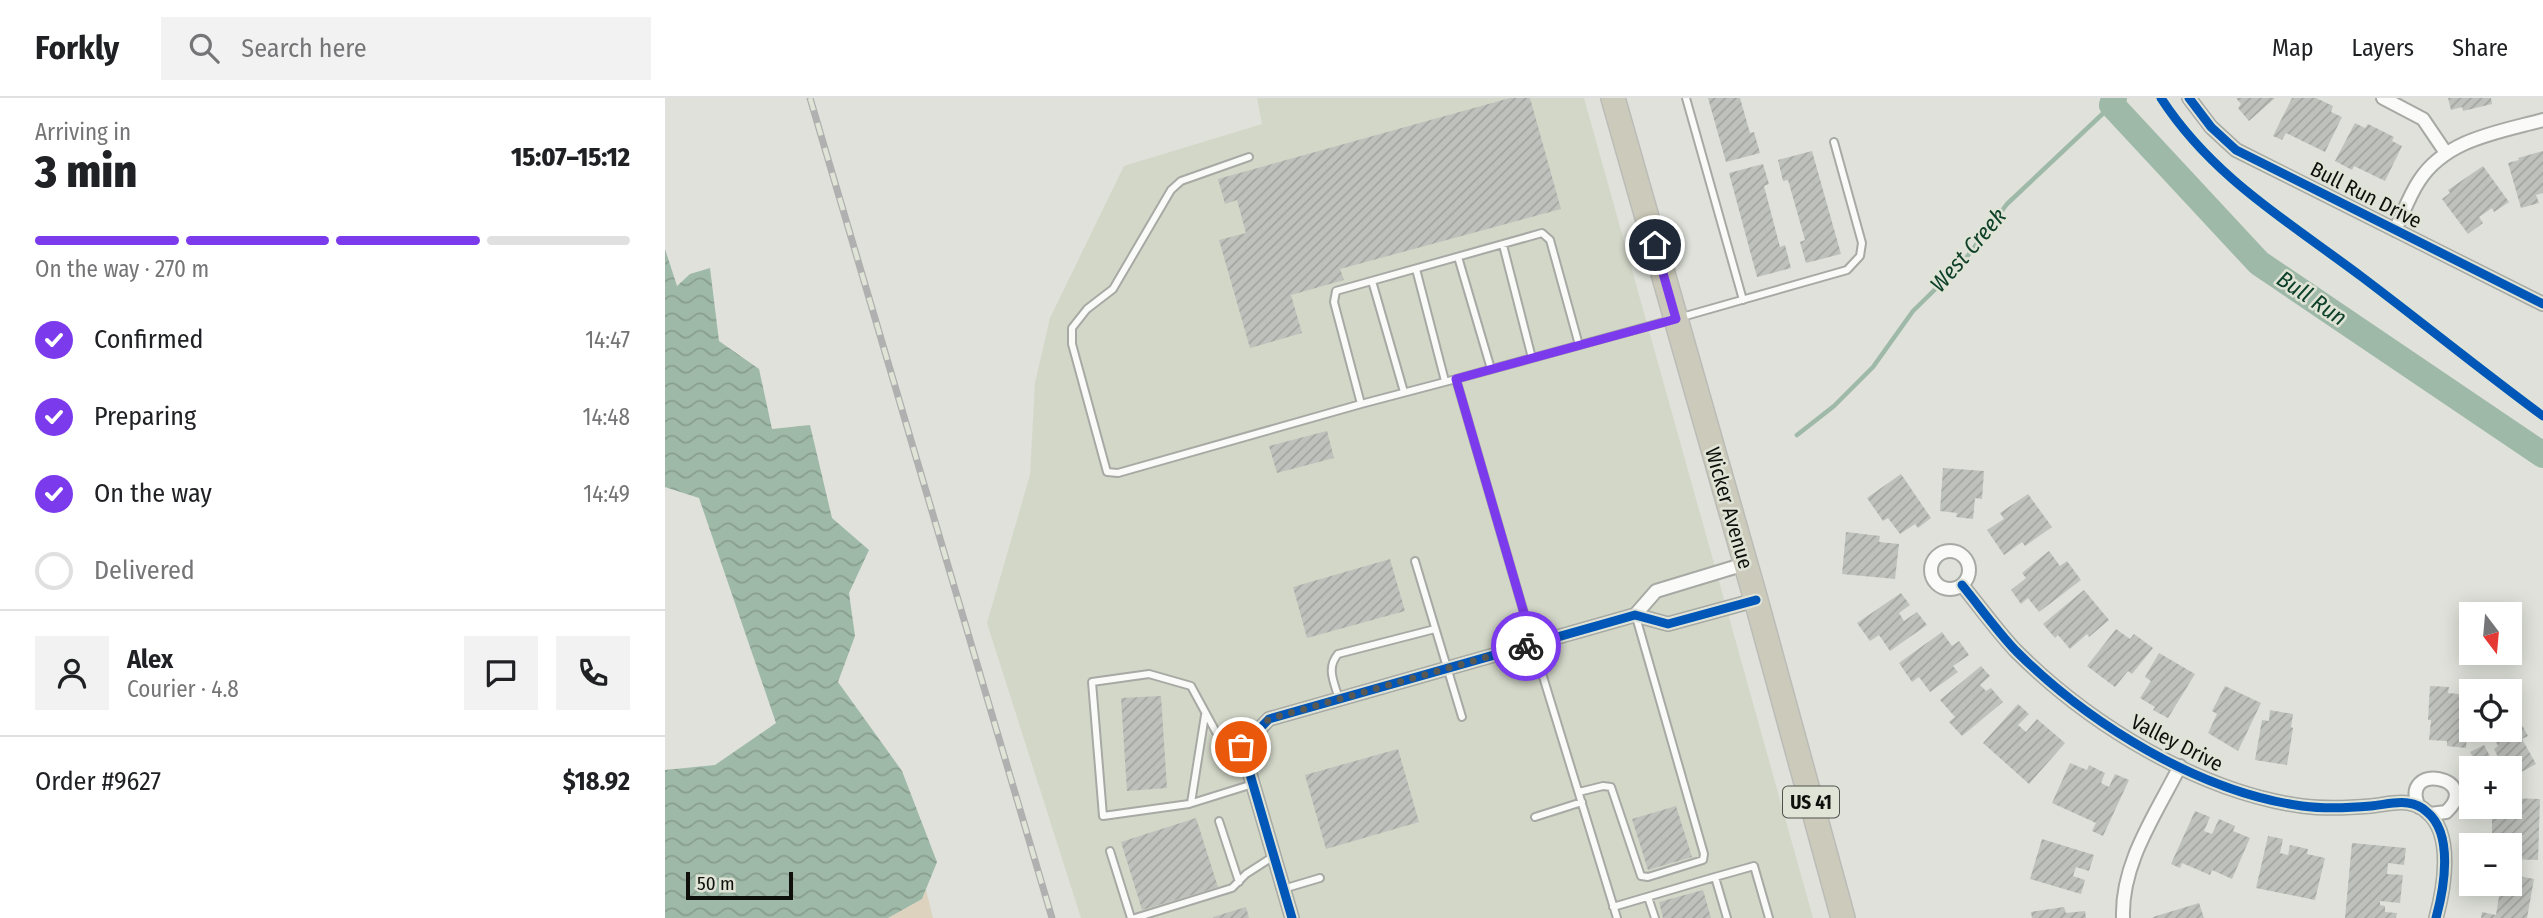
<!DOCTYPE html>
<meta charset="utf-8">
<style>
body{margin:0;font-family:"Fira Sans Condensed",sans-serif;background:#f2f2f2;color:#202124;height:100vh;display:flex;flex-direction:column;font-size:26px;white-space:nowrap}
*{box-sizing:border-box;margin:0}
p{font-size:23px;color:#757577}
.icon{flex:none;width:38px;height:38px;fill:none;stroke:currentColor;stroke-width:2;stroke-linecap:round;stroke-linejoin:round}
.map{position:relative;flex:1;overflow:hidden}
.details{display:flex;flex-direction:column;background:#fff;width:665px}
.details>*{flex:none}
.needle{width:46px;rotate:164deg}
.fabs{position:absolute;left:1794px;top:504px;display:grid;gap:14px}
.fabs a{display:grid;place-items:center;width:63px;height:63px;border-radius:0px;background:#fff;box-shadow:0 4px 18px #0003;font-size:35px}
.scale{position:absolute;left:21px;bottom:18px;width:107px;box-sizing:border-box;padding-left:7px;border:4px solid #0f100c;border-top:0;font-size:19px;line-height:24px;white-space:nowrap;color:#0f100c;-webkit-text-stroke:5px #e0e4d7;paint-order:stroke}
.pin{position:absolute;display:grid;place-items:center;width:60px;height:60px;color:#fff;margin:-30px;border:4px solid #fff;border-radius:50%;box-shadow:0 2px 7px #0007}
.courier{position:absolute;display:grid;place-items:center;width:70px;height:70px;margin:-35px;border:5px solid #7c3aed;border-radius:50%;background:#fff;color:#222;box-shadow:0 2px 9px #0007}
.headline em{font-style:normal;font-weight:800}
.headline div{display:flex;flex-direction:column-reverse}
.headline{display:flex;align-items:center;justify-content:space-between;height:119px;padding:0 35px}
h1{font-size:46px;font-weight:800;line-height:52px}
.bar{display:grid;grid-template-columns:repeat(4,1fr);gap:10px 7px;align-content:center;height:84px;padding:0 35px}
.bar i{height:9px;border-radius:5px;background:#e0e0e0}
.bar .current{background:#7c3aed}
.bar p{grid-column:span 4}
.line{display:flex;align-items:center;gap:18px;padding:0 35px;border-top:2px solid #e0e0e0}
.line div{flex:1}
.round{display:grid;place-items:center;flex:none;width:74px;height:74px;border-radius:0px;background:#f2f2f2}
ol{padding:0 35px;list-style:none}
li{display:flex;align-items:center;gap:21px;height:77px}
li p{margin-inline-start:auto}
li .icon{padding:7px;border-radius:50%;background:#7c3aed;color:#fff;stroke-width:4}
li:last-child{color:#757577}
li i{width:38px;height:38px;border:4px solid #e0e0e0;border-radius:50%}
header{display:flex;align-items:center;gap:42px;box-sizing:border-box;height:98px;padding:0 35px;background:#fff;border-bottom:2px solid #e0e0e0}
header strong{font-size:33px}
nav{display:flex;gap:38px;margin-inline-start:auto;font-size:24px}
.search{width:490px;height:63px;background:#f2f2f2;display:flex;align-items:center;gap:18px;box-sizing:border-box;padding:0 24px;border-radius:0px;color:#757577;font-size:26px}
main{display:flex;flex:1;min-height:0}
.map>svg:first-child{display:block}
</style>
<header>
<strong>Forkly</strong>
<div class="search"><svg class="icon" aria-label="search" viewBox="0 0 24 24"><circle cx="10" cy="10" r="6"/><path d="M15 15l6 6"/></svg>Search here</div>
<nav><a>Map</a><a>Layers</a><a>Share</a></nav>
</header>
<main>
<section class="details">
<div class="headline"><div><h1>3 min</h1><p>Arriving in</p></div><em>15:07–15:12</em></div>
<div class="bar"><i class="current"></i><i class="current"></i><i class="current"></i><i></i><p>On the way · 270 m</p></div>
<ol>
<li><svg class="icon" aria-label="check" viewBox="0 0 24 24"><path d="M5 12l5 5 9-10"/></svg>Confirmed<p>14:47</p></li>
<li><svg class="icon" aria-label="check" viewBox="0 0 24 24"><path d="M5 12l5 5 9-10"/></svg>Preparing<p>14:48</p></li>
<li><svg class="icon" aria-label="check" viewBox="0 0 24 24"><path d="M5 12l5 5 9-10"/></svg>On the way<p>14:49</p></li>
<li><i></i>Delivered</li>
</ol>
<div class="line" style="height:126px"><a class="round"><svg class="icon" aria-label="person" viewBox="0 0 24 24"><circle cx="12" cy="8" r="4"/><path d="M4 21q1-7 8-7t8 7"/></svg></a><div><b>Alex</b><p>Courier · 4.8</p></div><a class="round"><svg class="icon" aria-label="chat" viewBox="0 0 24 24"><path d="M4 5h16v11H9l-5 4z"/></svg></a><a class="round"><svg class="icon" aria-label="phone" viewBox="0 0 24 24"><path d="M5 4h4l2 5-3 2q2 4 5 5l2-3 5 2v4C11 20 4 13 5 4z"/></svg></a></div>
<div class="line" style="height:91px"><div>Order #9627</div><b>$18.92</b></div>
</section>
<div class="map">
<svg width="1878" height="820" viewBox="0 0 1878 820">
<defs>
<pattern id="water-waves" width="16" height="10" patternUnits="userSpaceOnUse" patternTransform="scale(1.75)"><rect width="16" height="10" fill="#9fb9a8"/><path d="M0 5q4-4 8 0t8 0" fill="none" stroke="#889e8f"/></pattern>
<pattern id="building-hatch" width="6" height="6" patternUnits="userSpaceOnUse" patternTransform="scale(1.75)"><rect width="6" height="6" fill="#bfc1bc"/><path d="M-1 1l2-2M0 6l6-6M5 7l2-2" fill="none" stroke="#a3a5a0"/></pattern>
</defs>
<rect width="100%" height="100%" fill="#dfe1da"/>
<path fill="#d3d7c8" d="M592,0H919L1148,820H416L322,525L365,377L370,285L385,220L459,68L597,26Z"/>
<path fill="#dcd2be" d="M261,792L268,820H223L257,801Z"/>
<path fill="url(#water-waves)" d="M0,151L12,188L25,176L45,170L54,243L94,271L107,331L145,327L167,420L204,452L184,495L190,538L173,584L237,673L272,764L257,801L223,820H0V672L50,667L111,625L34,400L0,389Z"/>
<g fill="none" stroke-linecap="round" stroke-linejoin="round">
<path stroke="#9fb9a8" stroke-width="4.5" d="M1132,337L1169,308L1208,269L1248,213L1298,164L1342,106L1447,7"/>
<path stroke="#9fb9a8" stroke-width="26" d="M1449,0L1447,7L1594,165L1878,357"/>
</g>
<path fill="url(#building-hatch)" d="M845,0H865L896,111L675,171L679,182L626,197L637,235L585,250L554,142L581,135L572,102L560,106L553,81Z
M1043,0H1075L1085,35L1089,34L1095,55L1061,64Z
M1571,0H1610L1584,23L1573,10L1576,6Z
M1627,0H1651L1668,8L1666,14L1677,19L1660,54L1621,35L1617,42L1608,38Z
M1783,0H1826L1827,6L1798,13L1797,9L1786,12Z
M1690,25L1700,30L1703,26L1729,39L1727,43L1737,48L1720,83L1689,68L1687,72L1670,63Z
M1147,53L1176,156L1141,165L1135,144L1140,142L1123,82L1118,83L1113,62Z
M1878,53V95L1871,97L1874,105L1856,110L1843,65L1854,62L1853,60Z
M1098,66L1104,86L1099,88L1115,149L1120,147L1126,170L1092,179L1064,75Z
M1818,68L1844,104L1829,114L1827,110L1814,119L1818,125L1803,136L1777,101L1785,95L1783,92Z
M662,333L669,360L612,375L604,348Z
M1278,370L1319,373L1317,401L1310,400L1308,421L1291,419L1292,415L1275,413Z
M1236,376L1266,420L1253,430L1250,426L1235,436L1223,420L1218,423L1202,400Z
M1363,396L1387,429L1360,448L1357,444L1339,457L1322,432L1339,421L1335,415Z
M1181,434L1215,438L1214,444L1234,446L1230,481L1177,476Z
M1384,453L1395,468L1402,463L1416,482L1374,514L1363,500L1356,506L1346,492L1361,480L1357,475Z
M725,461L740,513L642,540L628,489Z
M1419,492L1444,522L1424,539L1422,536L1405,551L1393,537L1390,540L1378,526Z
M1236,495L1245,507L1234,515L1239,523L1252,514L1262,527L1225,553L1214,537L1205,543L1192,525Z
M1451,531L1465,541L1469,536L1488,550L1467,576L1463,573L1450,589L1422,568Z
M1277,534L1287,548L1294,543L1304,557L1288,568L1293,574L1265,594L1254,579L1247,584L1234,565Z
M1494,555L1530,576L1503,620L1488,612L1490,609L1475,600L1486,583L1480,579Z
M1316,568L1325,578L1315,587L1321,593L1326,590L1338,604L1297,638L1284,624L1290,619L1275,602Z
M1560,588L1596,605L1573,653L1543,635L1552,616L1547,613Z
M1765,588L1784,589L1783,595L1794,596L1795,589L1805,590L1801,650L1782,648V643L1764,642L1766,622H1763Z
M496,598L502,690L462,693L456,600Z
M1353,606L1364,616L1353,627L1361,634L1372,621L1400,645L1364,686L1318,645Z
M1605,612L1628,616L1626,629L1628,630L1622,667L1590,662L1597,622L1604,623Z
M1857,627L1863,638L1857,641L1871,666L1844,681V670H1825L1823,666L1834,661L1829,651L1833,648L1830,642Z
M1819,647L1826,660L1812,667L1805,654Z
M733,651L754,724L661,751L640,677Z
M1405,665L1422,672L1424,667L1440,675L1436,685L1444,689L1450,676L1464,682L1438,738L1427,733L1431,725L1387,705Z
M1844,700L1875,701L1873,762L1844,761V747H1821V743H1834V736H1827V717L1824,716V709H1844Z
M1011,708L1027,759L983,772L967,721Z
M1530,713L1545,719L1539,733L1547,736L1554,721L1570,728L1568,733L1585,740L1567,781L1547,772L1545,777L1517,765L1515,770L1506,766Z
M531,720L553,789L477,812L456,744Z
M1603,738L1618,741L1615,755L1623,757L1625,747L1643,751L1642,756L1660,760L1650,802L1591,790Z
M1377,741L1429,757L1424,773L1411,769L1408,778L1420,782L1416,796L1365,781Z
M1687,745L1741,750L1739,767L1723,765L1722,776L1738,777L1735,805L1715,803V807L1720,808V814L1732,815L1731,820H1680Z
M1844,776L1869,781L1862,820H1816L1817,814L1831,817L1834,798L1828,796L1830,788L1823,786H1844Z
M1038,792L1046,820H998L994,804Z
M1534,805L1539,820H1488V819Z
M581,809L584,820H548V819Z
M1399,809L1401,815L1420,813L1421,820H1367L1366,814Z"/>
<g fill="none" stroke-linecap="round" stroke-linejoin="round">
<defs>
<path id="lane" d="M1021,0L1078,202
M584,59L516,83L506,92L448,191L422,211L407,230V246L442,374L453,375L696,306
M838,147L867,260
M793,159L826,271
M751,171L780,283
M707,183L739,294
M1017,219L1182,172L1195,158L1197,145L1169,44
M791,281L696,306L669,204L671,193L877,135L885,142L914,247
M750,463L797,619
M674,601C669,584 661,570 673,556L770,531
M584,642L551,634L526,588L484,576L427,584L438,718L524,706L588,686
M914,694L938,688L946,689L976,778L983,779L1038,762L1039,756L971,519
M526,705L540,617
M870,719L917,704
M554,723L574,784
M445,753L466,820
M1050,779L1089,768L1104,820
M618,791L655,780
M983,799L990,820
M948,809L1050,779L1062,820
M470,820L567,790L581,776L609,758
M952,820L868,546L791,281L1006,222"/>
<path id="street" d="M1524,0L1546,29L1571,52L1878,206
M1718,0L1758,21L1781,55
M1730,132C1738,116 1744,98 1754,83C1781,41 1834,34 1878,22
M1266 472a19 19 0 1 1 38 0a19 19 0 1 1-38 0Z
M1297,487C1315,509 1332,533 1351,553C1424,626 1534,694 1637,708C1660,711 1683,710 1706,708C1718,707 1731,703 1743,705C1750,706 1757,709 1762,714C1789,736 1779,791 1771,820
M970,517L991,493L1080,466
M1754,709C1733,663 1819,679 1781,714L1765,716
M627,820L577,649L604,621L970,517L1003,526L1091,502
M1458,820C1456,765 1491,716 1515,668"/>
<path id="highway" d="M948,0L1091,502L1178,820"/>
</defs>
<use href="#lane" stroke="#a7a9a4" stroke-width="10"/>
<use href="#street" stroke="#a7a9a4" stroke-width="16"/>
<use href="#highway" stroke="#bbbcb8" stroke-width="26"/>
<use href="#lane" stroke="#fafaf9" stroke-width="6"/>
<use href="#street" stroke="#fafaf9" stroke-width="12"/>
<use href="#highway" stroke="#cccaba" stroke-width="23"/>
<defs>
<path id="rail" d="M145,0L387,820"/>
</defs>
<use href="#rail" stroke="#afb0af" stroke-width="7"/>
<use href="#rail" stroke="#e0e4d7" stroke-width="4.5" stroke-dasharray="13" stroke-linecap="butt"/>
<defs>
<path id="cycleway" d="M1496,0C1547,79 1624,124 1697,179C1758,225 1817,273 1878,318
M1524,0L1546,29L1571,52L1878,206
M1297,487C1315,509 1332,533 1351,553C1424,626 1534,694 1637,708C1660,711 1683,710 1706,708C1718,707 1731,703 1743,705C1750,706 1757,709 1762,714C1789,736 1779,791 1771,820
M627,820L577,649L604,621L970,517L1003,526L1091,502"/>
</defs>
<use href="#cycleway" stroke="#e0e4d7" stroke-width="13"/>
<use href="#cycleway" stroke="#0057b8" stroke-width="9"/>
</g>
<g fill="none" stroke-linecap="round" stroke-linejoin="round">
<path stroke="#585954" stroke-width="7" stroke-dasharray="0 12.6" d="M576,649L604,621L861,548"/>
<path stroke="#7c3aed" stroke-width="9" d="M861,548L868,546L791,281L1011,221L990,147"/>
</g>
<g text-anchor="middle" stroke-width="5" stroke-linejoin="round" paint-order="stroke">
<rect fill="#e0e4d7" stroke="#4e5049" stroke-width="2" x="1118" y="688.5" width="56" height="31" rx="5"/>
<g font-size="19" font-weight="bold" fill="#0f100c">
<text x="1146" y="711">US 41</text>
</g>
<g font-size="21" fill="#0f100c" stroke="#e0e4d7">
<text transform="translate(1701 97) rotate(27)" y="7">Bull Run Drive</text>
<text transform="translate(1064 410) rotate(74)" y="7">Wicker Avenue</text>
<text transform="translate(1512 645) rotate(27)" y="7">Valley Drive</text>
</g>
<g font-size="23" font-style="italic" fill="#0e402a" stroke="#e0e4d7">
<text transform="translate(1303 152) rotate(-49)" y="8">West Creek</text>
<text transform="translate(1647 200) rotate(34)" y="8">Bull Run</text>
</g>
</g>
</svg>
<div class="fabs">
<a><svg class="needle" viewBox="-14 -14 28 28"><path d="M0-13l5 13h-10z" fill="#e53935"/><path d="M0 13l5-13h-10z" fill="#757577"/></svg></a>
<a><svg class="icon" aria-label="locate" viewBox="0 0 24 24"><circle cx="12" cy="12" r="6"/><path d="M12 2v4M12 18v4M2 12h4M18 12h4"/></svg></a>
<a>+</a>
<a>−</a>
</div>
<div class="scale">50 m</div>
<div class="pin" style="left:576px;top:649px;background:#ea580c"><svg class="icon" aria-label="bag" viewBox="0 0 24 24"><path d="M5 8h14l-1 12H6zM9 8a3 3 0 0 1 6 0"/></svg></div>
<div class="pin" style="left:990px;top:147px;background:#1f2937"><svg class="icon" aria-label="home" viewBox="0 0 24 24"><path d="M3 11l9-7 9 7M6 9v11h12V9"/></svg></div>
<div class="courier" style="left:861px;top:548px"><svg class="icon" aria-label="bike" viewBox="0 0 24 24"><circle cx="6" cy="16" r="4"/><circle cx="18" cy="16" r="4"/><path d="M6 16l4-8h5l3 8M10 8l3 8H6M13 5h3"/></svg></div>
</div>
</main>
